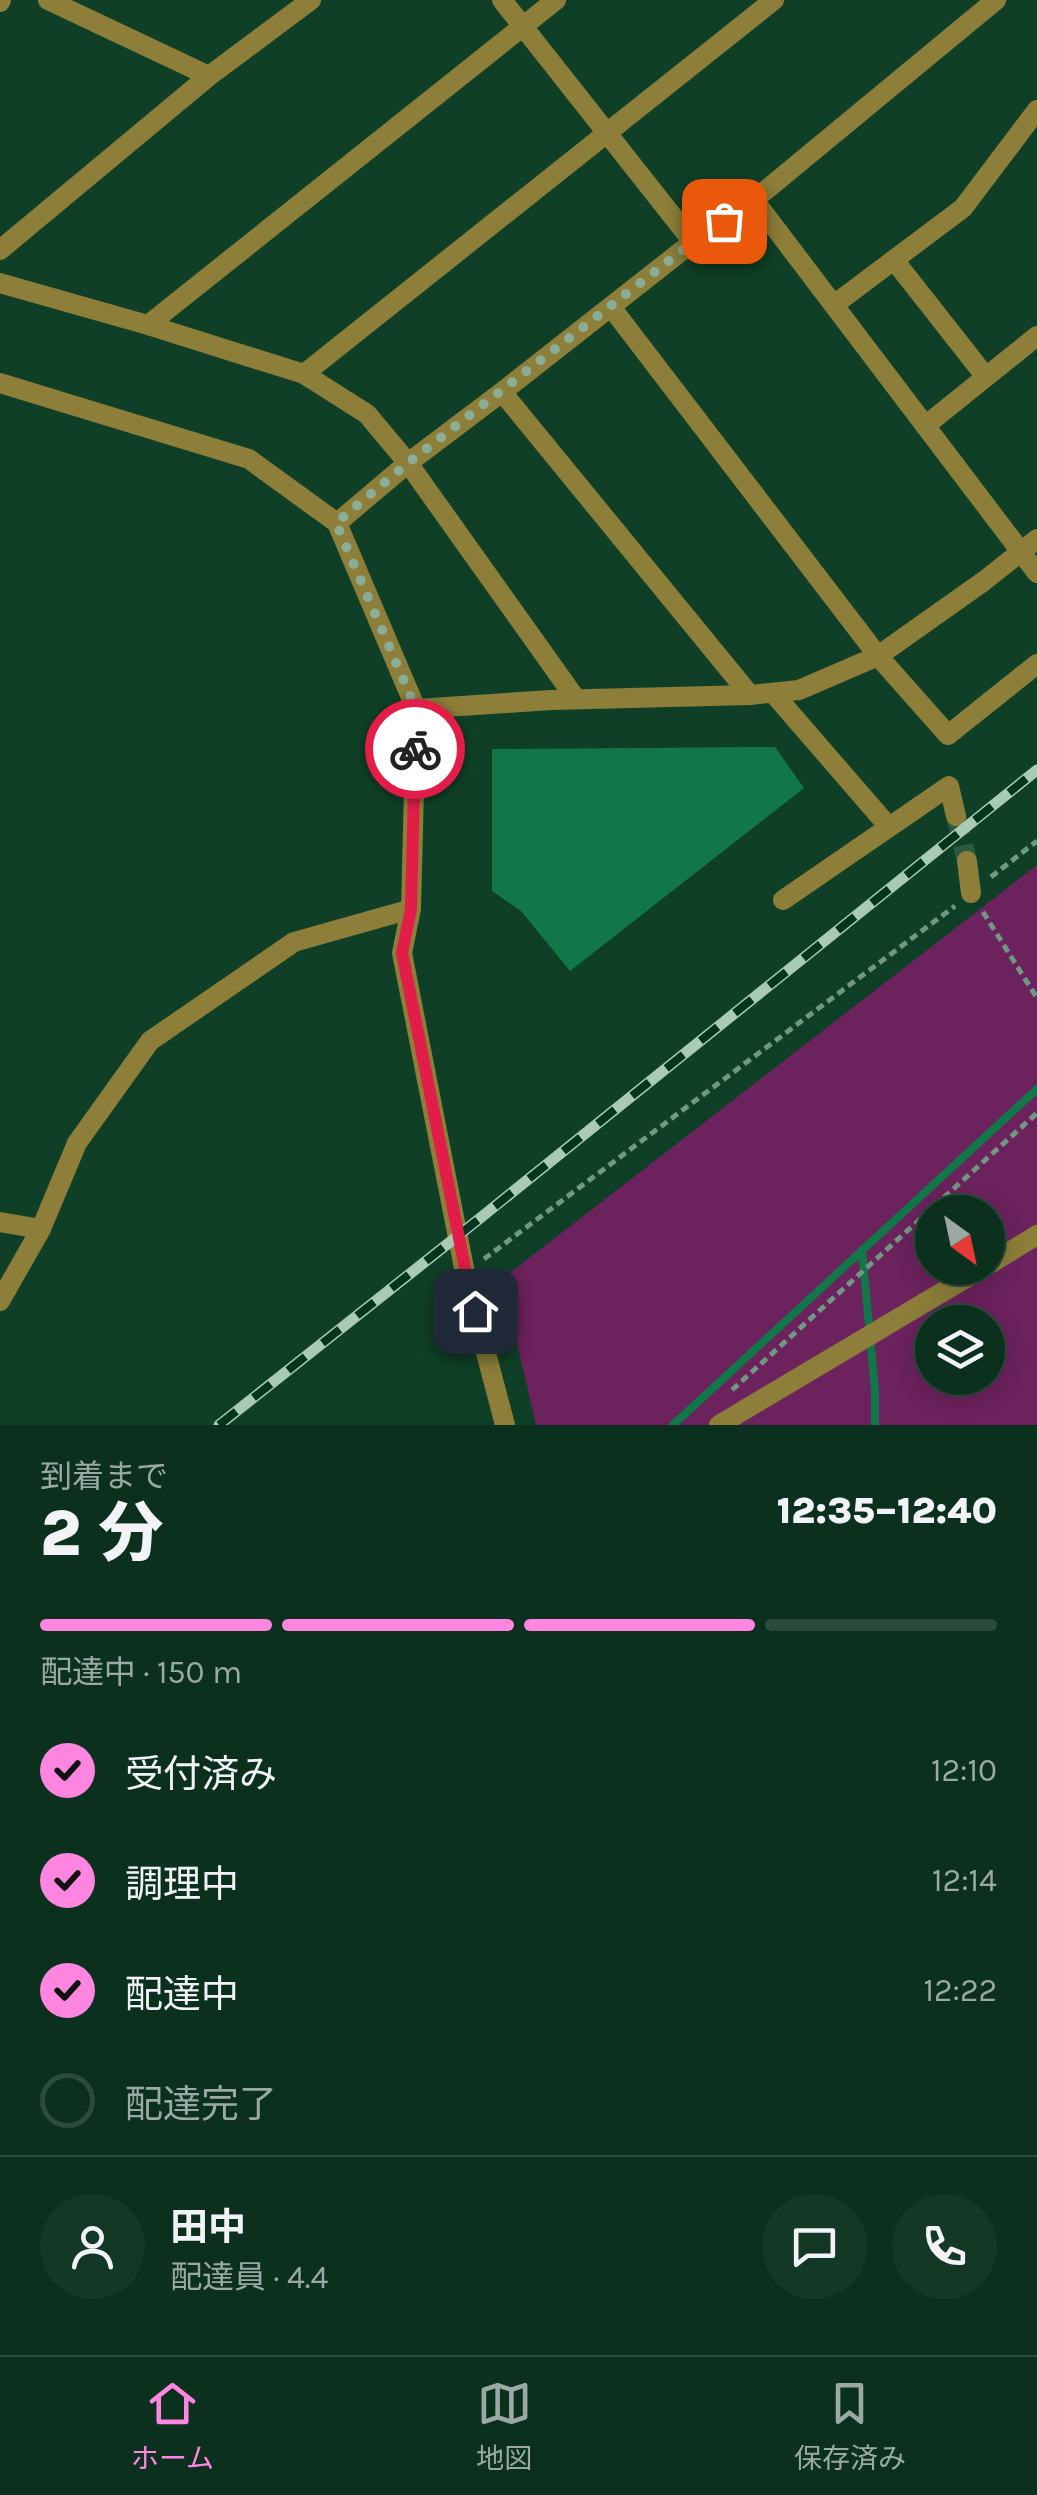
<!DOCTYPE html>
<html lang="ja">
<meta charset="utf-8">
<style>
body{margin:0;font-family:Karla,"Noto Sans JP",sans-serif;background:#143826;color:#f1f3f6;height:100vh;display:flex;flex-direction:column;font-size:38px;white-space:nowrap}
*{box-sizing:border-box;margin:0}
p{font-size:32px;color:#9aa9a4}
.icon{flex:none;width:55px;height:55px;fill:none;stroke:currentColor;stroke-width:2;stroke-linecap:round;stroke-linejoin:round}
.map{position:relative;height:1425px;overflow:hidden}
.side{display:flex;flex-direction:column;background:#0b301d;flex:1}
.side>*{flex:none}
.needle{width:65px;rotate:147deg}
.controls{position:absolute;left:915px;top:1195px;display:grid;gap:20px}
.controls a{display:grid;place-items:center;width:90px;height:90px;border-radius:50%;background:#0b301d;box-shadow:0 5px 25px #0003,0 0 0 2px #2b4b3b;font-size:50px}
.pin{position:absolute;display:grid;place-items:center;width:85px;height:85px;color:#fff;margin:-42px;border-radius:20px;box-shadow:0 5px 15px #0006}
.courier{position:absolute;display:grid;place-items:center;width:100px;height:100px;margin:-50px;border:8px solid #e11d48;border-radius:50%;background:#fff;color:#222;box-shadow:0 2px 12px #0007}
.head em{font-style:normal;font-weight:800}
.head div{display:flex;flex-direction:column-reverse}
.head{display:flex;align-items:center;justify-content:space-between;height:170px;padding:0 40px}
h1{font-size:65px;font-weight:800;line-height:75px}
.bar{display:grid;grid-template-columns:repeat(4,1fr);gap:15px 10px;align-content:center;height:120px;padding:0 40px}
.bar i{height:12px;border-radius:8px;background:#2b4b3b}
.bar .on{background:#fe86e1}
.bar p{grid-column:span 4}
.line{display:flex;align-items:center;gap:25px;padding:0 40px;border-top:2px solid #2b4b3b}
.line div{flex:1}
.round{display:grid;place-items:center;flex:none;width:105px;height:105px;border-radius:52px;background:#143826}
ol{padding:0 40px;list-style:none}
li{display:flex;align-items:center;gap:30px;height:110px}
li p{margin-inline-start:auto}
li .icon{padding:10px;border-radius:50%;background:#fe86e1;color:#111;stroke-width:4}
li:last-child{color:#9aa9a4}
li i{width:55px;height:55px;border:5px solid #2b4b3b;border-radius:50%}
.dock{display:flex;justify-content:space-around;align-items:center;height:140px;border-top:2px solid #2b4b3b;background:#0b301d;font-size:28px;color:#9aa9a4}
.dock a{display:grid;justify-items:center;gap:5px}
.dock .on{color:#fe86e1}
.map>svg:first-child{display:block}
</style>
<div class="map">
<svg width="1037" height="1425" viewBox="0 0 1037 1425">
<rect width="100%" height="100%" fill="#0f4027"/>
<path fill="#6c225d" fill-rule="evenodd" d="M1037,865V1425H536L502,1279ZM932,1212H988V1268H932ZM932,1322H988V1378H932Z"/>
<path fill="#117749" d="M775,747L804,788L570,971L521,911L492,891V749Z"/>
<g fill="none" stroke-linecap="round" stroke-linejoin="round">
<path stroke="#117749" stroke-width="8" d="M862,1250L875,1390V1425
M673,1425L1037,1089"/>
<path stroke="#2b5941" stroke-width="20" stroke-dasharray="20 10" stroke-linecap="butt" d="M956,816L967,861"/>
<path stroke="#719882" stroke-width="5" stroke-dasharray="8 5" stroke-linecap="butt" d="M991,877L1037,841
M983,912L1037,998
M484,1259L955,906
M732,1390L1037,1113"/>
<path stroke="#8d7e39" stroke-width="20" d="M48,0L209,76
M502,0L693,242
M0,2L1,0
M754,200L1037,573
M0,250L209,76L311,0
M894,260L986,377
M0,283L148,325L304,374L367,414L408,463L576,699
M835,304L963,208L1037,110
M611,307L878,656L948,735L1037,664
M148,325L556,0
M304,374L774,0
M502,392L750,695
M925,426L1037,336
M337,523L408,463L502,392L693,242L754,200L996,0
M773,693L889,827
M416,709L411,909L402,953L465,1273L505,1425
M967,861L971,893
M783,900L949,786L956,816
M0,1222L41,1229
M988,1265L1037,1235
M0,1301L41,1229L77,1143L150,1041L294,942L411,909
M719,1425L983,1268"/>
<path stroke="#8d7e39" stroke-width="20" d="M0,383L249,459L337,523L416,709L551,700L750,695L799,690L878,656L984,581L1037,539"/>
<defs>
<path id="rail" d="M219,1425L474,1223L1037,770"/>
</defs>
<use href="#rail" stroke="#a9cab5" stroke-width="11"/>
<use href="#rail" stroke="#01351d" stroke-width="8" stroke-dasharray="22" stroke-linecap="butt"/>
</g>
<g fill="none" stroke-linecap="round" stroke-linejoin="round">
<path stroke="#89ad97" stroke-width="10" stroke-dasharray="0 18" d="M415,749L416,709L336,523L408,463L693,242L724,221"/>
<path stroke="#e11d48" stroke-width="12" d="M415,749L411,909L402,953L466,1273L475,1311"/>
</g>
</svg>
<div class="controls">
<a><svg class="needle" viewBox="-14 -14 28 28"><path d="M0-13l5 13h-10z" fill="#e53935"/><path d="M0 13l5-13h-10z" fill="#9aa9a4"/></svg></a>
<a><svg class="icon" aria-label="layers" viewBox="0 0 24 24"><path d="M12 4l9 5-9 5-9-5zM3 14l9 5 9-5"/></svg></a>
</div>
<div class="pin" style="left:724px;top:221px;background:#ea580c"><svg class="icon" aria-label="bag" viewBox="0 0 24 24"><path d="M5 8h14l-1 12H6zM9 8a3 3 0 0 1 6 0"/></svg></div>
<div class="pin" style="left:475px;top:1311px;background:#1f2937"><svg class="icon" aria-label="home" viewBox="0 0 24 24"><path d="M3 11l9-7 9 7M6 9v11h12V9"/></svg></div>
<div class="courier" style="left:415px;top:749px"><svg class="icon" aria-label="bike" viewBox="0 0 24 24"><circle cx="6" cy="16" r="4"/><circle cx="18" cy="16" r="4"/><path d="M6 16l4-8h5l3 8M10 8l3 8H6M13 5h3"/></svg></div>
</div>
<section class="side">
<div class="head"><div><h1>2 分</h1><p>到着まで</p></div><em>12:35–12:40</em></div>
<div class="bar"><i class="on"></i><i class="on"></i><i class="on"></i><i></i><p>配達中 · 150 m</p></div>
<ol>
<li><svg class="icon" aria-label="check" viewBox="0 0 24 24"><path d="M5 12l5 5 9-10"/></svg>受付済み<p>12:10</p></li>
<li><svg class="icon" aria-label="check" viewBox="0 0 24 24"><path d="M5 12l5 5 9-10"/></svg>調理中<p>12:14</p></li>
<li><svg class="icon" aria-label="check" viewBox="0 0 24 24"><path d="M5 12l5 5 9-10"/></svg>配達中<p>12:22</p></li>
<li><i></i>配達完了</li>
</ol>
<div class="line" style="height:180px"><a class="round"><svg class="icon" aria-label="person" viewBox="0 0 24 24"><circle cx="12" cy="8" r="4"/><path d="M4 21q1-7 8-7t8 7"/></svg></a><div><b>田中</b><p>配達員 · 4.4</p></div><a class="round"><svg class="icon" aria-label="chat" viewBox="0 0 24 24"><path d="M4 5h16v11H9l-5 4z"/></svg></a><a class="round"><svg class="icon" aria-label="phone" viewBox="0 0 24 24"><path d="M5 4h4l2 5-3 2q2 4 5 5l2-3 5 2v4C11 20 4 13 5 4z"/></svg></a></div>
</section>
<nav class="dock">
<a class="on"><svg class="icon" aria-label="home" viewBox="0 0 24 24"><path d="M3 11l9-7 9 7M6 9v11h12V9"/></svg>ホーム</a>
<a><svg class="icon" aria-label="map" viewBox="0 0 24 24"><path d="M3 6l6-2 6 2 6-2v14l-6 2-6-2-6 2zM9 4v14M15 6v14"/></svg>地図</a>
<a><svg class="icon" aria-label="saved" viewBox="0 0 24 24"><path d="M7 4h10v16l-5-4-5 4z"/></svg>保存済み</a>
</nav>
